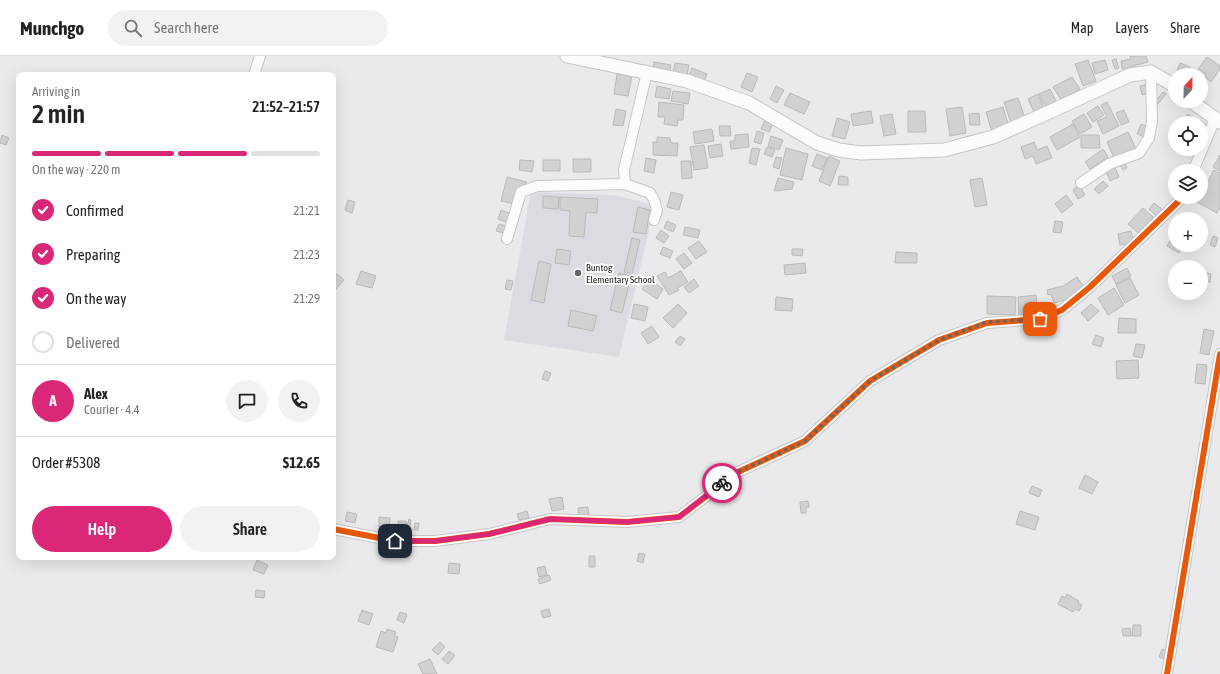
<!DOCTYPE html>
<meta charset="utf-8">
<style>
body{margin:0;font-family:"Asap Condensed",sans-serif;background:#f2f2f2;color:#222;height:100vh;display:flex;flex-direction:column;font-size:15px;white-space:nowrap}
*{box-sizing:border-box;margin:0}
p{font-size:13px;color:#767676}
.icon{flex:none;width:22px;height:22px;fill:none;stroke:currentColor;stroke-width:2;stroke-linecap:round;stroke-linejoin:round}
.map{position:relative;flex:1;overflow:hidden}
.side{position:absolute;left:16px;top:16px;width:320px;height:488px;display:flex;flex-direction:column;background:#fff;border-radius:8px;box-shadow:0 4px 16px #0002}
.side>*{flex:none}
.needle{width:26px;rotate:22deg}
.tools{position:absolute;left:1168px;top:12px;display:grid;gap:8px}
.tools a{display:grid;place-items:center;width:40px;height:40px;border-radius:50%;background:#fff;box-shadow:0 4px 16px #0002;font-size:20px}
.pin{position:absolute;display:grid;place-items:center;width:34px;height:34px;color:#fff;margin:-17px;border-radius:8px;box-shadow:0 2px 6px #0006}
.courier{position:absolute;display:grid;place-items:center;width:40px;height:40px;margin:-20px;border:3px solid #db2777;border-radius:50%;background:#fff;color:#222;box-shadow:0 1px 5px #0007}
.overview em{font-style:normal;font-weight:600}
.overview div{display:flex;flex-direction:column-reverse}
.overview{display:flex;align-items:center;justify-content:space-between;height:68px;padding:0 16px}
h1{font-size:26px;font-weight:600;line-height:30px}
.bar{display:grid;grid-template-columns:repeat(4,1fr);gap:6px 4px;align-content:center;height:48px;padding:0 16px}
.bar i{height:5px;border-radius:3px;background:#e0e0e0}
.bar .on{background:#db2777}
.bar p{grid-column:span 4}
.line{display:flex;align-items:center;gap:10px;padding:0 16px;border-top:1px solid #e0e0e0}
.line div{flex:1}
.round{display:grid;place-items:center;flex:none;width:42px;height:42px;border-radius:21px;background:#f2f2f2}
ol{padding:0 16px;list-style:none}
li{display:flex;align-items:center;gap:12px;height:44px}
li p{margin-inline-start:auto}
li .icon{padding:4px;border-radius:50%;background:#db2777;color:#fff;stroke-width:4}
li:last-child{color:#767676}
li i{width:22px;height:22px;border:2px solid #e0e0e0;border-radius:50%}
.action{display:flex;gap:8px;margin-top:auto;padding:8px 16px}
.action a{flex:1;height:46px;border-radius:24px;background:#db2777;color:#fff;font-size:16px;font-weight:600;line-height:46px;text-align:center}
.action a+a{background:#f2f2f2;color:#222}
header{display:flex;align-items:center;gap:24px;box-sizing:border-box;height:56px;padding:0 20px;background:#fff;border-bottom:1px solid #e0e0e0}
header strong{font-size:19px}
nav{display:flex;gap:22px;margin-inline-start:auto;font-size:14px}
.search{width:280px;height:36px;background:#f2f2f2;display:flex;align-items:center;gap:10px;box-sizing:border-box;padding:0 14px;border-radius:22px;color:#767676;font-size:15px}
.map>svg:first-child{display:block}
</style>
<header>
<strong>Munchgo</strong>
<div class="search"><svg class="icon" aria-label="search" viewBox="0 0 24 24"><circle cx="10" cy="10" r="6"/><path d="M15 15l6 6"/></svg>Search here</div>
<nav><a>Map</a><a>Layers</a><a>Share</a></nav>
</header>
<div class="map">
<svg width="1220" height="618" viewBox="0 0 1220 618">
<rect width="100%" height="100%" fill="#eaeaec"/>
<path fill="#dbdbe2" d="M531,136L614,139L646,147L654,153L619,301L504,284Z"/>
<path fill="#d2d1d2" stroke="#bab9ba" d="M1130,0H1146L1148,6L1122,13L1121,5L1131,3Z
M1207,1L1220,10V13L1211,26L1205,21L1206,18L1198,13Z
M1116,3L1119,12L1115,13L1112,4Z
M1088,4L1096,25L1083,30L1075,8Z
M1105,4L1108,14L1095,18L1092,7Z
M654,6L671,9L670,17L653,13Z
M675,7L689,9L687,19L673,17Z
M1180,7L1190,11L1187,19L1177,15Z
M692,12L707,18L704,26L689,20Z
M747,17L758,21L752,36L741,31Z
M617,18L632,20L628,40L614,38Z
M1072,21L1080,33L1061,44L1053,31Z
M1148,28L1150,37L1142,39L1140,30Z
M657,30L671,33L669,43L655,41Z
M776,30L784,34L777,47L770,43Z
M1050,33L1057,47L1046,52L1039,38Z
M673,35L690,37L688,48L671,45Z
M1163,36L1166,38L1157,49L1154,47Z
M790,37L810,46L804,58L784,49Z
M1038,38L1044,53L1035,58L1028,43Z
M1018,42L1025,62L1011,67L1004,46Z
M659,46L684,49L683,64H678L677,70L664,68L665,61H658Z
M1107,46L1119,70L1103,78L1097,65L1107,61L1101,49Z
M1098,50L1104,59L1093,66L1087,57Z
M962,51L966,77L950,80L946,53Z
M1003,51L1009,71L992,76L986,56Z
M616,53L626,55L623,70L613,69Z
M1124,54L1129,66L1121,69L1116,57Z
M871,55L873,67L853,70L851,58Z
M908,55H925L926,76H908Z
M979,57L980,69H970L969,58Z
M892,58L896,78L884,80L880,60Z
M1084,58L1092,71L1080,78L1072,65Z
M1188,58L1196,65L1195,67H1187L1183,63Z
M837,62L850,66L845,83L832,80Z
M765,64L773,67L769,76L761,73Z
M1200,64L1208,70L1201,79V67H1197Z
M1073,68L1080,81L1057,94L1050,81Z
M1141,68L1149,72L1145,81L1137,78Z
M719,70H730L731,80H720Z
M712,73L714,85L695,88L693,76Z
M757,75L764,77L761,88L754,86Z
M1128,76L1136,93L1114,102L1107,86Z
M748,78L749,91L731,93L730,85H735V79Z
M2,79L9,82L6,89L0,87Z
M1081,79H1099L1100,92H1081Z
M771,80L783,84L779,94L768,90Z
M657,81L670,82L671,87H678L677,100L653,99V86H657Z
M1034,86L1037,94L1047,90L1052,102L1036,108L1033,100L1025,103L1021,91Z
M721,88L723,100L710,102L708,90Z
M704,89L708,112L694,114L690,91Z
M767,91L775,94L772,101L764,98Z
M752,92L760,93L756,109L749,107Z
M786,92L808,98L802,124L780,119Z
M1103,93L1108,101L1090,113L1085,106Z
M817,98L827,102L822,114L812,110Z
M1220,99V115L1213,111Z
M829,100L840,105L830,130L819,125Z
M776,101L782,102L779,113L773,111Z
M646,102L656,104L654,117L644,115Z
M573,103H591V116H573Z
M520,104L534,105L532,116L519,114Z
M543,104H560V115H543Z
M681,105H691L692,122L682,123Z
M1124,106L1127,112L1123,114L1120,109Z
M1114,109L1119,121L1110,125L1105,113Z
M1214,114L1220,117V151L1217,157L1197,146L1199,141H1201V138Z
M839,120L848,121V129H838Z
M507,121L527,126L519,134L515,148L501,145Z
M778,122L794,126L792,133L774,135Z
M982,122L987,149L975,151L970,124Z
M1103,125L1108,130L1099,138L1094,133Z
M1079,129L1085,139L1078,143L1073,134Z
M671,136L683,139L679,154L667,151Z
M1066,139L1073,148L1062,157L1055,148Z
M543,140L559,141L558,153L543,152Z
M560,141L598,143L597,157L586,156L584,181L569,180L570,155L560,154Z
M348,144L355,146L352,157L345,154Z
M1154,147L1162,153L1156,160L1149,153Z
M638,151L650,154L646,178L633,176Z
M1143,152L1153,161L1138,177L1128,168Z
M501,154L512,158L509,167L498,163Z
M667,165L676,169L673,176L664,172Z
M1055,165L1063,166L1061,177L1053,176Z
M499,168L509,171L507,178L496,175Z
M685,171L700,174L698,182L683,179Z
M661,174L669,180L664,187L656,182Z
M1131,175L1134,187L1120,189L1118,178Z
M1173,180L1175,181V189H1184L1179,197L1167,190Z
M1213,180L1218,182L1215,191L1210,189Z
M632,182L640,184L632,218L624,216Z
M699,185L707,196L696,203L688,192Z
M663,191L673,195L670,202L660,198Z
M557,193L571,195L569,209L555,207Z
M792,193H803L802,200L792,199Z
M896,196L917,197V207H895Z
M684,197L692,207L684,213L676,203Z
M539,205L551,208L544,247L531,244Z
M805,207L806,217L785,219L784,209Z
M1127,212L1131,220L1116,228L1112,220Z
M361,215L376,220L372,232L356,228Z
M681,215L688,226L677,232L679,234L669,239L657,220L665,216L668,222Z
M1201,216L1211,218L1210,226L1201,225Z
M619,217L631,220L622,257L610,254Z
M337,218L344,224L335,234L333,232V222Z
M1077,221L1085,232L1069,243L1054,247L1051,238L1048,239L1047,234L1063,230Z
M1130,222L1139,239L1125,247L1116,229Z
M649,223L663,233L657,243L642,233Z
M694,223L699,230L689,237L684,231Z
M507,224L513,225L511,234L505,233Z
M1114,232L1124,249L1108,259L1098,242Z
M1036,239L1038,259L1019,261L1018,241Z
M987,240L1016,241L1015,259L987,258Z
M776,241L793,243L792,255L775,254Z
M634,248L648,251L645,265L631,262Z
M678,248L687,257L673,272L663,262Z
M1091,248L1099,255L1088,265L1081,257Z
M571,254L597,260L593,275L568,270Z
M1119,262L1136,263V277H1118Z
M652,270L659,281L648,288L641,277Z
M1204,273L1214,275L1209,299L1200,297Z
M1096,279L1104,282L1101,291L1092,288Z
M680,280L685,283L680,290L675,286Z
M1136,288L1145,289L1142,302L1133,300Z
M1138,304L1139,322L1117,323L1116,305Z
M1197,308L1207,309L1205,328L1195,327Z
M545,315L551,317L548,325L542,323Z
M1085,419L1098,426L1092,438L1079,432Z
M1032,430L1042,434L1039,441L1029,437Z
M562,441L564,453L552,455L549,443Z
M808,445L809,451H806V457H801L800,446Z
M588,451L589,459L579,460L578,452Z
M527,455L529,462L519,464L517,458Z
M1020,455L1039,461L1035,474L1016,468Z
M347,456L357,458L355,467L345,465Z
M379,461L390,462L389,472L379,471Z
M409,463L411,464L410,470H407Z
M398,465H406L407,470L399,471Z
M415,467H419L418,474H414Z
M639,497L645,498L643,507L637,505Z
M589,500H595V511H589Z
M257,504L268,509L264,518L253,514Z
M449,507L460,508L459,518L448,517Z
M545,510L547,519L539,521L537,512Z
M549,519L551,524L540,528L538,523Z
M256,534L265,535L264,542L255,541Z
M1067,538L1079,545L1078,547L1082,549L1079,555L1075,553L1073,556L1058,548L1062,540L1065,542Z
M549,553L551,560L543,562L541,555Z
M362,554L373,558L369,569L358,565Z
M400,556L407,558L404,567L397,564Z
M1133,569H1141V580H1132Z
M1130,572L1131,580H1123L1122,573Z
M387,573L396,576L394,580L398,581L393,596L376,591L381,575L386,577Z
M440,586L445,591L438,599L432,594Z
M1162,593L1167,595L1164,603L1159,601Z
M449,595L455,599L448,608L442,603Z
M430,603L437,618H423L418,608Z"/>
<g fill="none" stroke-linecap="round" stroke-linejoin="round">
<defs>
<path id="minor" d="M254,19L260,0
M1193,115L1215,63
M1081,127L1109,108L1139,97L1149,82L1152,65L1151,16
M625,128L624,114L647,16
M507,183L521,136L537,130L625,128L650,137L654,144L657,154L654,164
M333,473L395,485H435L489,478L550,463L627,466L679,461L738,416L805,385L870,325L939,284L987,267L1040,263L1062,254L1090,231L1180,144L1181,141
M1167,618L1220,298"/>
<path id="major" d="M567,0L687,25L749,47L817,87L839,94L861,97L944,94L993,81L1045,58L1130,19L1151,16L1175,30
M1191,45L1220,66"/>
</defs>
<use href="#minor" stroke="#c6c6c7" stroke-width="12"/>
<use href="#major" stroke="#c6c6c7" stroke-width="15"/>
<use href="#minor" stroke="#fcfcfc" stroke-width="10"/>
<use href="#major" stroke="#fcfcfc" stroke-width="13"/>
<defs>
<path id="cycleway" d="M333,473L395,485H435L489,478L550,463L627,466L679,461L738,416L805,385L870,325L939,284L987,267L1040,263L1062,254L1090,231L1180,144L1181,141
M1167,618L1220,298"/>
</defs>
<use href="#cycleway" stroke="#fff" stroke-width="8"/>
<use href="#cycleway" stroke="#e8590c" stroke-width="6"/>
</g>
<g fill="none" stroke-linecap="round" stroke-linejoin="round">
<path stroke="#666667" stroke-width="4" stroke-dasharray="0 7.2" d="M722,427L738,416L805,385L870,325L939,284L987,266L1040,263"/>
<path stroke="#db2777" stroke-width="5" d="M395,485H435L489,478L550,463L627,466L679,461L722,427"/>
</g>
<circle fill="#666667" stroke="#fff" stroke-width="1.5" cx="578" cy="217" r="4"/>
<g text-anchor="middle" stroke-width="4" stroke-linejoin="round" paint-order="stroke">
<g font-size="10" fill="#1f1f20" stroke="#fff" text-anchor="start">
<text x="586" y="215">Buntog<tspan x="586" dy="12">Elementary School</tspan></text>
</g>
</g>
</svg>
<div class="tools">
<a><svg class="needle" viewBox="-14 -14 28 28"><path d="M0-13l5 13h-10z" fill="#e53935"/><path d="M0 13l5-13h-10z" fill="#767676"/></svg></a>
<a><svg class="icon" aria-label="locate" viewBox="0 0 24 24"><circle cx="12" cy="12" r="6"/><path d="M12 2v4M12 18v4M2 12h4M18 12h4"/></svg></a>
<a><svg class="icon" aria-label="layers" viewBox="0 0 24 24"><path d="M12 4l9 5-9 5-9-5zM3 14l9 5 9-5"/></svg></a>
<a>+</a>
<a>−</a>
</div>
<div class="pin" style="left:1040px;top:263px;background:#ea580c"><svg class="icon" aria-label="bag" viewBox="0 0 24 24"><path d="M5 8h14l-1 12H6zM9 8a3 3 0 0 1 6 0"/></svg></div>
<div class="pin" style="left:395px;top:485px;background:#1f2937"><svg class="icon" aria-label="home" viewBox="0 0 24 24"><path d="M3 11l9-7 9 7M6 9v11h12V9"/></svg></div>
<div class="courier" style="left:722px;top:427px"><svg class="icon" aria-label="bike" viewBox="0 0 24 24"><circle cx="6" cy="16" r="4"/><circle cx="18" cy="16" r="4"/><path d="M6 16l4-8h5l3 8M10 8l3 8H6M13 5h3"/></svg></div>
<section class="side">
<div class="overview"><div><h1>2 min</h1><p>Arriving in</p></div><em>21:52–21:57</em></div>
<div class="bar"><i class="on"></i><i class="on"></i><i class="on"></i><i></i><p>On the way · 220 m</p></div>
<ol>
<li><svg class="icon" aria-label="check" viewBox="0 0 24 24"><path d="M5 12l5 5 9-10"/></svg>Confirmed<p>21:21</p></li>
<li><svg class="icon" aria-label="check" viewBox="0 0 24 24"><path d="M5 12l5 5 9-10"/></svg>Preparing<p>21:23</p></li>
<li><svg class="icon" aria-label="check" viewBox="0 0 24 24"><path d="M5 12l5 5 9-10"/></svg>On the way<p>21:29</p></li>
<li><i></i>Delivered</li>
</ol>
<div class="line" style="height:72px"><b class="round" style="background:#db2777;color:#fff">A</b><div><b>Alex</b><p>Courier · 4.4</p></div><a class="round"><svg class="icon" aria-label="chat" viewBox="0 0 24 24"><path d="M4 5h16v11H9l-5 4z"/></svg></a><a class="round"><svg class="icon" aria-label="phone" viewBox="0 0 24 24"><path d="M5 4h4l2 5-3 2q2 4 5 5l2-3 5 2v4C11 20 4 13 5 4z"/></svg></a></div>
<div class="line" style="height:52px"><div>Order #5308</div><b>$12.65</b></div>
<div class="action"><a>Help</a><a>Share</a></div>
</section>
</div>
